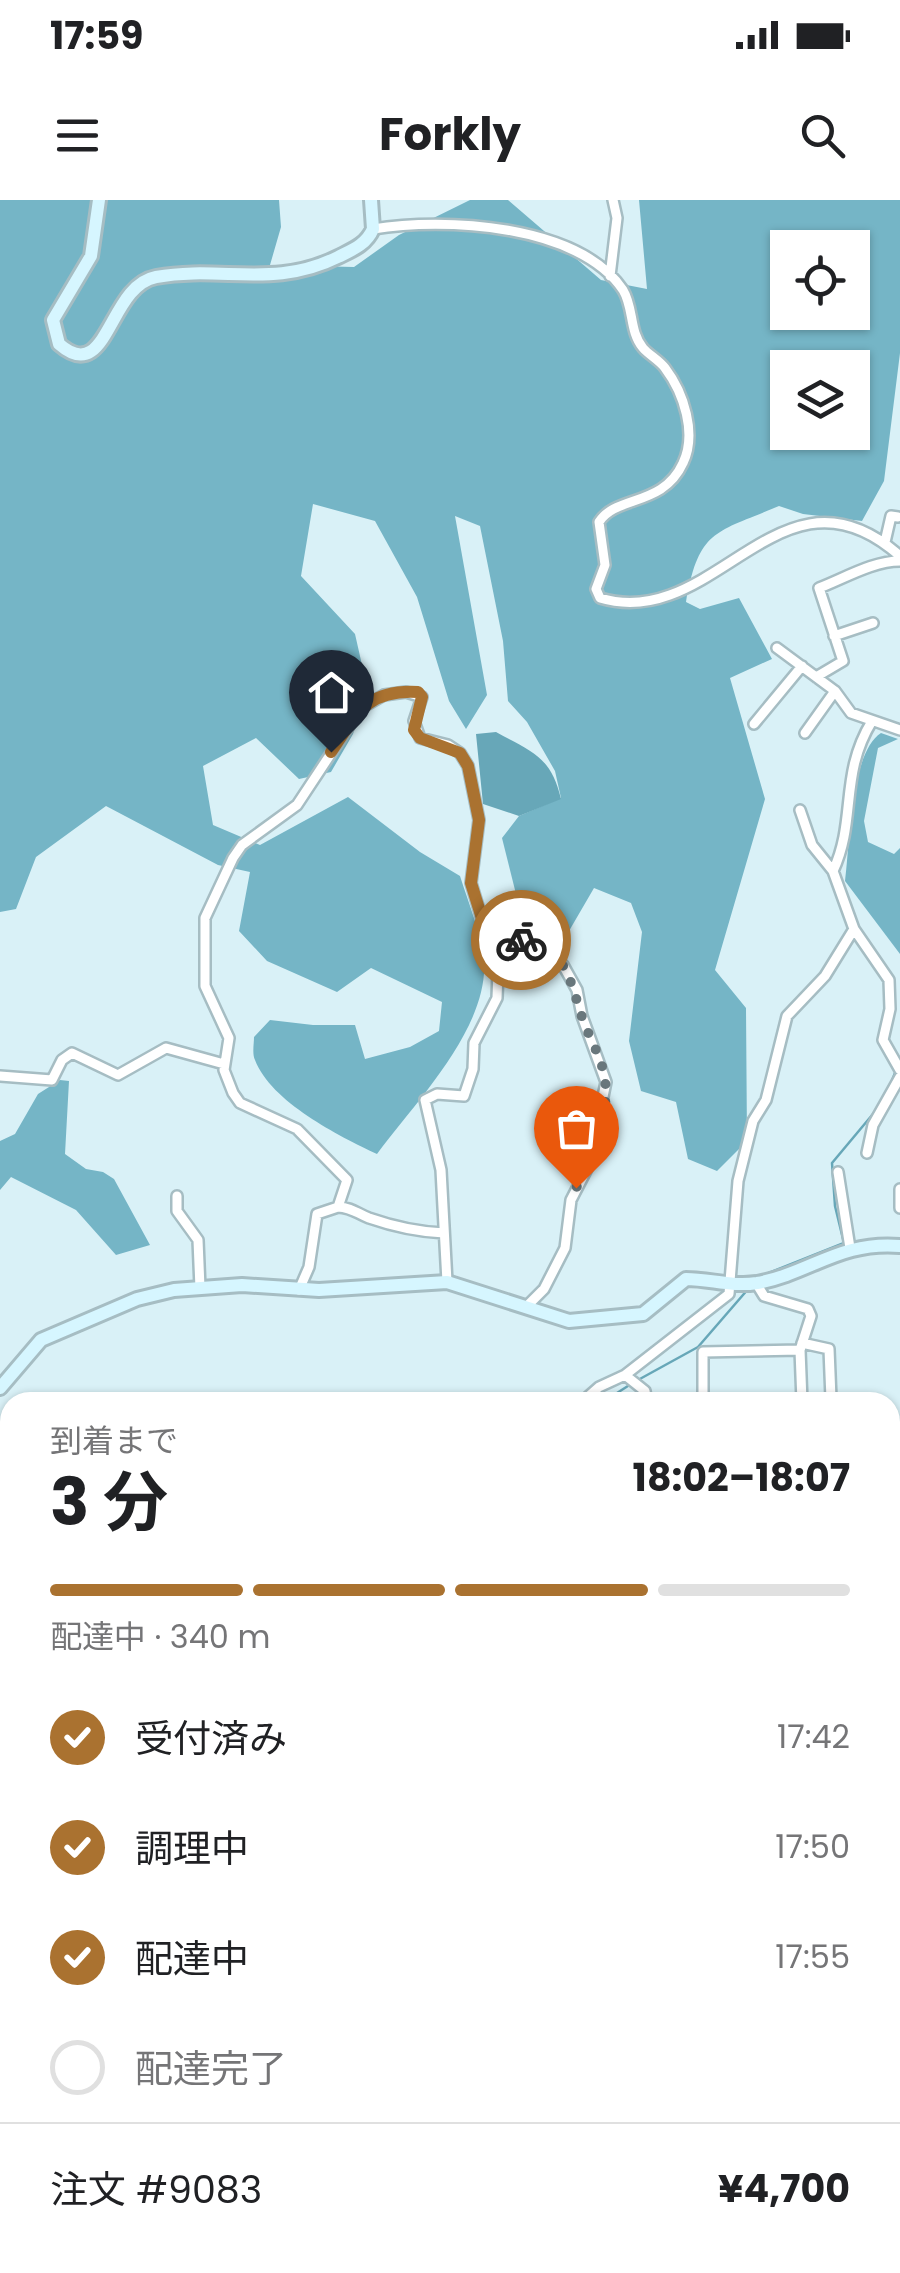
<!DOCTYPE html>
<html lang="ja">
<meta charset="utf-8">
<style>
body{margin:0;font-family:Poppins,"Noto Sans JP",sans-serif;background:#f6f6f6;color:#202124;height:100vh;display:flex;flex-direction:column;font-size:38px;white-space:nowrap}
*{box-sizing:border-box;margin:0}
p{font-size:32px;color:#757577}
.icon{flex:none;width:55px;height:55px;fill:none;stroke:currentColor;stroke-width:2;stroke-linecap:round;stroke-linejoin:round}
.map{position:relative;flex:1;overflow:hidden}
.sheet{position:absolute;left:0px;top:1192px;width:900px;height:882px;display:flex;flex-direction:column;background:#fff;border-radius:30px 30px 0 0;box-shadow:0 2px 8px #0004}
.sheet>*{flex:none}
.fabs{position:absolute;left:770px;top:30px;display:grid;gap:20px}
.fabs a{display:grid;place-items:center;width:100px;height:100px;border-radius:0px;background:#fff;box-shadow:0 2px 8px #0004;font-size:50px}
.pin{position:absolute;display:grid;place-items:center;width:85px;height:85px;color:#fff;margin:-102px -42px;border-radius:50% 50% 50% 0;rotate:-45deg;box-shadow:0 0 10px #0007}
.pin .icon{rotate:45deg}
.courier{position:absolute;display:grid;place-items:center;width:100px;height:100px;margin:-50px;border:8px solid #aa7230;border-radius:50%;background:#fff;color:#222;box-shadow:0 2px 12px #0007}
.headline em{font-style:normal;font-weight:700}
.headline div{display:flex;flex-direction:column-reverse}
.headline{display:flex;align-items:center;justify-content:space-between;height:170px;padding:0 50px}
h1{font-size:65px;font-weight:700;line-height:75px}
.bar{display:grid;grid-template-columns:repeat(4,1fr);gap:15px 10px;align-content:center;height:120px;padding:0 50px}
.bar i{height:12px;border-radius:8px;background:#e0e0e0}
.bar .on{background:#aa7230}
.bar p{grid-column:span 4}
.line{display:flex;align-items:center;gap:25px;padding:0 50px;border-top:2px solid #e0e0e0}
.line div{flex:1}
ol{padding:0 50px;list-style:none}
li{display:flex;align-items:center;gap:30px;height:110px}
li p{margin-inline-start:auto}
li .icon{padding:10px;border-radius:50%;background:#aa7230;color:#fff;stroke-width:4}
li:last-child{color:#757577}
li i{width:55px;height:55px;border:5px solid #e0e0e0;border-radius:50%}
.status{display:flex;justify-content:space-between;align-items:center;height:70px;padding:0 50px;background:#fff;direction:ltr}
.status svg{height:28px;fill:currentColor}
header{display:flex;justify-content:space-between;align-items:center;height:130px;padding:0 50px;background:#fff;font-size:45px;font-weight:700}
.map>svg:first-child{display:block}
</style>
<div class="status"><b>17:59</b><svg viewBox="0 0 49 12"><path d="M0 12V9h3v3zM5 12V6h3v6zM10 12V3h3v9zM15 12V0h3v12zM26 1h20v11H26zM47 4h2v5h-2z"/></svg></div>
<header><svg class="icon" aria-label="menu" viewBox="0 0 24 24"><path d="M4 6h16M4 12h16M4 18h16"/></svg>Forkly<svg class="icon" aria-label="search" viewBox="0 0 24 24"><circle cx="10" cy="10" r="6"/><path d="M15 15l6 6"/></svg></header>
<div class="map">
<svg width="900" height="2073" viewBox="0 0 900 2073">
<rect width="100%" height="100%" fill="#d9f1f7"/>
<path fill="#75b5c6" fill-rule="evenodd" d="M0,0H279L281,27L270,65L354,67L399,35L470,0H508L601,80L647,89L639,0H900V153L884,281L862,321L803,314L779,306C715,333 699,329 686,402L700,409L739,398L772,459L730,478L765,599L715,770L746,808L747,941L717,971L688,959L676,902L641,891L629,841L642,732L631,703L594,688L569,731L523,722L502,638L519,616L561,598L555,571L527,522L508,501L503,441L480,326L455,316L487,495L466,529L449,501L417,397L375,321L313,304L301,376L355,434L367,487L353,534L331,572L299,579L256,538L203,566L213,625L260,645L348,597L420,652L460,676C468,701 478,726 483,752C495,822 417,900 377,954C339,936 271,902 255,860C252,854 254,844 254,837L270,820L313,825H355L365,859L410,847L439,831L442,802L371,768L337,792L267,761L239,731L250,672L218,665L106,606L36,657L16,709L0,712ZM788,48H852V112H788ZM788,168H852V232H788Z
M881,533L898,539L878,548L864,621L868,642L894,654L900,648V754L845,681C850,645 850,553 881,533Z
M60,880L69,881L65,954L86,969L103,972L114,979L150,1045L116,1055L76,1010L11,977L0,990V941L15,934L38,894Z"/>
<path fill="#67a7b8" d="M496,532C532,552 551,556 561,599L519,616L483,604L476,534Z"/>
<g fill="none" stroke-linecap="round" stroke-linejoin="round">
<path stroke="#67a7b8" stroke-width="2.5" d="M889,888L897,868
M766,1074L844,1043L835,1006L832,963L878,908
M638,1180L698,1147L749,1088
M603,1202L631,1184
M547,2065L551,2073"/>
<defs>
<path id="street" d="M373,29C443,17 579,24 623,90C634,108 629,131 643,148C649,155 659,160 665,168C684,193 697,234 683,263C663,307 616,295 599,322L605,365L596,389L600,398C716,433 781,250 900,356
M610,76L617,18L613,0
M885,342L891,316L898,317
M834,436L873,423
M777,448L835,491L851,513L900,530
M816,477L843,461L819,388C845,378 873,361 900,361
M754,524L802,466
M805,533L835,491
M800,610L812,645L833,671L854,729L889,780L890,809L883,840L900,870
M833,671C857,620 839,575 872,521
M499,744L529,738L541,740L563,765L577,790L582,816L606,882L589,965L571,1000L565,1048L544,1089L526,1107
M0,876L52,880L62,860L72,853L118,875L166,848L224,864
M867,953L873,925L900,877
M838,972L850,1048
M900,989V1008
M177,996V1011L198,1040L200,1088
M338,1007C353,1008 356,1013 369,1018C392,1026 420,1032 444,1033
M756,1083L764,1096L808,1109L811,1116L800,1150L802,1202
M299,1090L309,1067L317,1014L338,1007L347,980L297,929L240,903L233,893L224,870L229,838L205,786V718L233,658L242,645L297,605L361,508L384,495L406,492L422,497L414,521L420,538L448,545L460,553L468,566L479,620L471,683L485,729L499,744L497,798L474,843L473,869L464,896L437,894L425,900L441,970L447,1082
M625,1175L645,1191L647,1202
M703,1200L831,1199L829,1149L802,1143
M582,1202L599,1187L625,1175L729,1094L738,981L753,921L766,900L787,816L825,776L854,729
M703,1202V1152L800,1150
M852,1202L870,1201
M890,1335L900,1336
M890,1478L895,1477
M890,1637L900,1636
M0,1736L10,1740
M890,1865V1883
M0,1907L10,1905
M890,1981L900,1996
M890,1982L898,1915
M328,2065L330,2073
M557,2065L561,2073
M750,2065L751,2073
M797,2065V2073
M699,2068L713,2065
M242,2073L243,2065
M892,2073L900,2044"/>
<path id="secondary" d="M99,0L91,56L53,120L59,144C108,187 108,86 156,77C221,65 274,89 338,57C352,50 366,45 373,29L371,0
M0,1188L41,1140L137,1099L174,1090L242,1085L319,1090L447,1082L569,1121L643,1114L686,1079C710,1079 732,1087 757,1083C811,1073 839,1041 900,1046
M0,1835L10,1839
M39,2065V2073"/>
</defs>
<use href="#street" stroke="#a6bdc3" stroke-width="14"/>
<use href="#secondary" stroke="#a6bdc3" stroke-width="18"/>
<use href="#street" stroke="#fff" stroke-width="9"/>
<use href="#secondary" stroke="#d6f6ff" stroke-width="12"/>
</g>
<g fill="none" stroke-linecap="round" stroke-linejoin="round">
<path stroke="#69777c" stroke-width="10" stroke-dasharray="0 18" d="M521,740H541C571,767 571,785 583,820C589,837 599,853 603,870C613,905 594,958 576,988"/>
<path stroke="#aa7230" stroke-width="12" d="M331,552C356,515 366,489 418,492L422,497L414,530L420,538L460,553L468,566L479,620L471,683L485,728L498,744L521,740"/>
</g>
</svg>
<div class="fabs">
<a><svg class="icon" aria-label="locate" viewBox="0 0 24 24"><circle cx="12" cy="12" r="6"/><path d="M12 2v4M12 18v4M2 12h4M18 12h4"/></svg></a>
<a><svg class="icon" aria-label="layers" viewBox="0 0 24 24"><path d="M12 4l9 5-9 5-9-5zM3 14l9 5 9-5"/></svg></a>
</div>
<div class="pin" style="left:576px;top:988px;background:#ea580c"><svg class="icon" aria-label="bag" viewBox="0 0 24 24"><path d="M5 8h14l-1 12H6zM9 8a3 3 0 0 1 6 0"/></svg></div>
<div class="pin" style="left:331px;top:552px;background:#1f2937"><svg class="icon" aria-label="home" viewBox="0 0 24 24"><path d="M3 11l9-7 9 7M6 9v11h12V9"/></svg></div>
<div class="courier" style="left:521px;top:740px"><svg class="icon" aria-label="bike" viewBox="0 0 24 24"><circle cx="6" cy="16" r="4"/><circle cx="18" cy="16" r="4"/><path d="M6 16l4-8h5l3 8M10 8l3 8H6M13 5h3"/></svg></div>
<section class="sheet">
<div class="headline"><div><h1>3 分</h1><p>到着まで</p></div><em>18:02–18:07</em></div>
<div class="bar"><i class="on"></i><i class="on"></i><i class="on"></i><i></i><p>配達中 · 340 m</p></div>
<ol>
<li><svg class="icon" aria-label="check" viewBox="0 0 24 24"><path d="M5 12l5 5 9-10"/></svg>受付済み<p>17:42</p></li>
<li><svg class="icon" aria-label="check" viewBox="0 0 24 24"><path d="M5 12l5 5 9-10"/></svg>調理中<p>17:50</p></li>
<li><svg class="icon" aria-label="check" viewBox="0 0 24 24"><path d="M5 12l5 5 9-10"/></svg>配達中<p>17:55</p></li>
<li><i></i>配達完了</li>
</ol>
<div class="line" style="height:130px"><div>注文 #9083</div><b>¥4,700</b></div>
</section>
</div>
